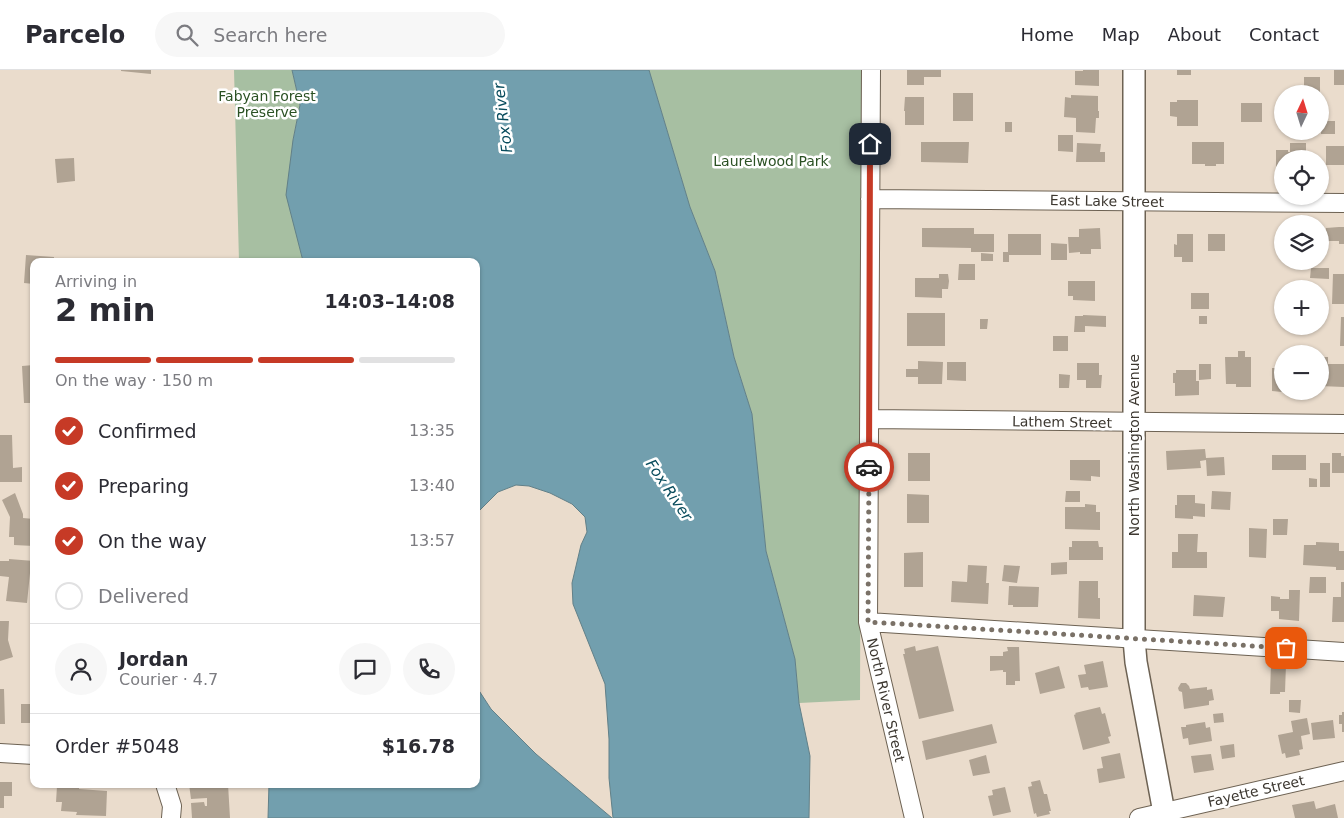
<!DOCTYPE html>
<meta charset="utf-8">
<style>
body{margin:0;font-family:"DejaVu Sans",sans-serif;background:#f7f7f7;color:#2b2b33;height:100vh;display:flex;flex-direction:column;font-size:19px;white-space:nowrap}
*{box-sizing:border-box;margin:0}
p{font-size:16px;color:#7c7c81}
.icon{flex:none;width:28px;height:28px;fill:none;stroke:currentColor;stroke-width:2;stroke-linecap:round;stroke-linejoin:round}
.map{position:relative;flex:1;overflow:hidden}
.panel{position:absolute;left:30px;top:188px;width:450px;height:530px;display:flex;flex-direction:column;background:#fff;border-radius:10px;box-shadow:0 1px 4px #0004}
.panel>*{flex:none}
.needle{width:32px;rotate:4deg}
.buttons{position:absolute;left:1274px;top:15px;display:grid;gap:10px}
.buttons a{display:grid;place-items:center;width:55px;height:55px;border-radius:50%;background:#fff;box-shadow:0 1px 4px #0004;font-size:25px}
.pin{position:absolute;display:grid;place-items:center;width:42px;height:42px;color:#fff;margin:-21px;border-radius:10px;box-shadow:0 2px 8px #0006}
.courier{position:absolute;display:grid;place-items:center;width:50px;height:50px;margin:-25px;border:4px solid #c63a26;border-radius:50%;background:#fff;color:#222;box-shadow:0 1px 6px #0007}
.overview em{font-style:normal;font-weight:800}
.overview div{display:flex;flex-direction:column-reverse}
.overview{display:flex;align-items:center;justify-content:space-between;height:85px;padding:0 25px}
h1{font-size:32px;font-weight:800;line-height:38px}
.bar{display:grid;grid-template-columns:repeat(4,1fr);gap:8px 5px;align-content:center;height:60px;padding:0 25px}
.bar i{height:6px;border-radius:4px;background:#e1e1e2}
.bar .selected{background:#c63a26}
.bar p{grid-column:span 4}
.line{display:flex;align-items:center;gap:12px;padding:0 25px;border-top:1px solid #e1e1e2}
.line div{flex:1}
.round{display:grid;place-items:center;flex:none;width:52px;height:52px;border-radius:26px;background:#f7f7f7}
ol{padding:0 25px;list-style:none}
li{display:flex;align-items:center;gap:15px;height:55px}
li p{margin-inline-start:auto}
li .icon{padding:5px;border-radius:50%;background:#c63a26;color:#fff;stroke-width:4}
li:last-child{color:#7c7c81}
li i{width:28px;height:28px;border:2px solid #e1e1e2;border-radius:50%}
header{display:flex;align-items:center;gap:30px;box-sizing:border-box;height:70px;padding:0 25px;background:#fff;border-bottom:1px solid #e1e1e2}
header strong{font-size:24px}
nav{display:flex;gap:28px;margin-inline-start:auto;font-size:18px}
.search{width:350px;height:45px;background:#f7f7f7;display:flex;align-items:center;gap:12px;box-sizing:border-box;padding:0 18px;border-radius:28px;color:#7c7c81;font-size:19px}
.map>svg:first-child{display:block}
</style>
<header>
<strong>Parcelo</strong>
<div class="search"><svg class="icon" aria-label="search" viewBox="0 0 24 24"><circle cx="10" cy="10" r="6"/><path d="M15 15l6 6"/></svg>Search here</div>
<nav><a>Home</a><a>Map</a><a>About</a><a>Contact</a></nav>
</header>
<div class="map">
<svg width="1344" height="748" viewBox="0 0 1344 748">
<rect width="100%" height="100%" fill="#eadccc"/>
<path fill="#a7bfa2" d="M234,0H292L300,35L293,70L300,176L303,191H239Z
M649,0H862L860,630L799,633L795,589L766,481L752,344L734,287L715,201L690,137Z"/>
<path fill="#729fae" stroke="#628088" d="M292,0H649L690,137L715,201L734,287L752,344L766,481L795,589L799,633L810,686L809,748H613L609,708V669L605,614L573,534L572,513L581,475L587,462L585,447L572,434L550,423L529,416L516,415L498,422L476,444V191H303L286,125L293,70L300,35Z
M476,616L491,639L536,684L612,748H268L269,714H476Z"/>
<path fill="#b0a393" d="M121,0H151V4L121,1Z
M907,0H941V7H924V15H907Z
M1083,0H1099V16L1075,15V1H1083Z
M1177,0H1191V5H1177Z
M1334,0H1344V15H1334Z
M1304,7H1320V22L1304,21Z
M953,23H973V51H953Z
M1071,25L1098,26V41H1099V48H1096L1095,63L1076,62V48L1064,47L1065,27L1071,28Z
M905,27H924V55H905V41H904Z
M1177,30H1198V56H1177V47L1170,46V32H1177Z
M1241,33H1262V52H1241Z
M1321,51H1335V64H1321Z
M1005,52H1012V62H1005Z
M1058,65H1073V82L1058,81Z
M921,72H969L968,93L921,92Z
M1192,72H1224V94H1216V96H1205V94H1192Z
M1077,73L1101,74L1100,82H1105V92H1076Z
M1290,73H1306V89H1282V101H1276V80H1288V82H1290Z
M1326,76H1344V95H1326Z
M74,88L75,111L57,113L55,89Z
M1339,157H1344V174H1339V171H1326V158Z
M922,158H974V164H994V182H971V178L922,177Z
M1100,158L1101,179H1091V184H1080V182L1069,183L1068,167H1079V159Z
M1008,164H1041V185H1009V192H1003V182H1008Z
M1177,164H1193V192H1182V187H1174V174L1177,175Z
M1208,164H1225V181H1208Z
M1051,173L1067,174V190H1051Z
M981,183L993,184V191H981Z
M26,185L54,187V191H34V214L24,213Z
M959,194H975V210H958Z
M1311,198H1329V209L1310,208Z
M939,204H948L949,211L948,219H942V228L915,227V208H939Z
M1333,204H1344V234H1332Z
M1068,211H1095V231L1073,230V226H1068Z
M1191,223H1209V239H1191Z
M1320,230H1328V241L1320,240Z
M907,243H945V276H907Z
M1083,245L1106,246V257L1085,256V262H1074L1075,246H1083Z
M1199,246H1207V254H1199Z
M1341,247H1344V276H1340Z
M980,249H988L987,259H980Z
M1053,266H1068V281H1053Z
M1238,281H1245V287H1251V317H1236V314H1226L1225,287H1238Z
M1320,287H1328V294H1344V317L1320,316V294L1325,293H1320Z
M918,291L943,292L942,314H918V307H906V299H918Z
M947,292H966V311L947,310Z
M1077,293H1099V305H1102L1101,318H1086V310H1077Z
M1199,294H1211V309L1199,310Z
M34,295V333H24L22,296Z
M1272,298H1282V322L1272,321Z
M1176,300H1196V311H1199V325L1175,326V313H1173V303H1176Z
M1059,304L1070,305L1069,318H1059Z
M0,365H12L13,398L22,397V412H0Z
M1205,379L1206,388L1224,387L1225,405L1207,406L1206,390L1200,391L1201,398L1167,400L1166,381Z
M908,383H930V411H908Z
M1332,383H1341V386H1344V403H1332Z
M1272,385H1306V400H1272Z
M1070,390H1100V407L1091,406V411L1070,410Z
M1320,393H1330V417H1320Z
M1309,408L1317,409V417H1309Z
M1066,421H1080V432H1065Z
M1212,421L1231,422L1230,440L1211,439Z
M15,423L23,444V448L34,449V476L14,475V467H9L10,447L2,430Z
M907,424L929,425V453H907Z
M1177,425H1195V433L1205,434V447L1193,446V449L1175,448V435H1177Z
M1085,434L1096,435V442H1100V460L1065,459V437H1085Z
M1273,449H1288L1287,465H1273Z
M1249,458L1267,459L1266,488L1249,487Z
M1178,464H1198L1197,482H1207V498H1172V482H1178Z
M1072,471H1098L1099,477H1103V490H1069V477H1072Z
M1316,472L1339,473V481H1344V500H1336V497L1303,495L1304,475H1316Z
M923,482V517H904V483Z
M9,489L34,491V503H30L27,533L6,531L9,507L0,506V491H9Z
M1067,492V504L1051,505V493Z
M968,495L987,496L986,513H989L988,534L951,532L952,511L967,512Z
M1004,495L1020,496L1017,513L1002,511Z
M1310,507H1326V523H1309Z
M1079,511H1098V528H1100V549L1078,548Z
M1341,512H1344V552H1332L1333,527H1341Z
M1009,516L1039,517L1038,537H1013V535H1008Z
M1289,520H1300L1299,551L1279,549V541H1271V526L1280,527V529H1289Z
M1194,525L1225,527L1223,547L1193,546Z
M0,551H9L8,570L13,587L0,591Z
M915,576L916,581L938,576L954,641L919,649L903,584H905L904,579Z
M1007,577H1019L1020,611H1015V615H1006V602H1003V600L990,601V586H1003V582L1008,581Z
M1103,591L1108,617L1089,620L1088,617L1081,618L1078,605L1086,604L1084,595Z
M1271,593L1286,594L1285,622H1280V624H1270Z
M1059,596L1065,618L1040,624L1035,603Z
M1181,613H1186L1189,616L1190,619L1207,617V620L1212,619L1214,630L1209,631V635L1184,639L1182,622L1179,621L1178,618Z
M0,619H4L5,654H0Z
M1289,630H1301L1300,643L1289,642Z
M21,634H34V653H21Z
M1100,637L1102,644L1105,643L1111,666L1108,667L1110,673L1083,680L1074,645L1076,644L1075,643Z
M1342,642H1344V662H1342V654H1339V645H1342Z
M1223,643L1224,652L1214,653L1213,644Z
M1307,648L1310,664L1301,666L1303,679L1299,680L1300,685L1286,688L1285,683L1282,684L1278,665L1293,662L1291,651Z
M1333,650L1335,668L1313,670L1311,653Z
M1205,652L1206,658L1210,657L1212,671L1189,675L1188,668L1183,669L1181,657H1186V655Z
M992,654L997,673L926,690L922,671Z
M1234,674L1235,687L1222,689L1220,676Z
M1120,683L1125,708L1099,713L1097,699L1103,698L1101,687Z
M1211,684L1214,700L1194,703L1191,686Z
M986,685L990,703L973,706L969,690Z
M1040,710L1044,724H1047L1051,741H1049L1050,744L1037,747L1036,743L1034,744L1028,717L1032,716L1031,712Z
M0,712H12V726H4V738H0Z
M189,714H228L230,748H192L191,733L204,732L205,736H207V728L191,729Z
M57,716L79,717V719L107,721L106,746L76,745L77,742L61,741L62,732H56Z
M1005,717L1011,742L993,746L988,726L993,725L992,720Z
M1314,731L1316,739L1335,734L1338,748H1295L1292,735Z"/>
<g fill="none" stroke-linecap="round" stroke-linejoin="round">
<defs>
<path id="minor" d="M871,0L868,552L914,748
M870,129L1344,133
M869,349L1344,354
M868,552L1344,582
M0,683L34,685
M165,714L172,736L171,748
M1139,748L1344,701"/>
<path id="major" d="M1134,0V569L1136,592L1165,748"/>
</defs>
<use href="#minor" stroke="#6d6253" stroke-width="20"/>
<use href="#major" stroke="#6d6253" stroke-width="24"/>
<use href="#minor" stroke="#fff" stroke-width="18"/>
<use href="#major" stroke="#fff" stroke-width="21"/>
</g>
<g fill="none" stroke-linecap="round" stroke-linejoin="round">
<path stroke="#7a7167" stroke-width="5" stroke-dasharray="0 9" d="M869,397L868,552L1286,578"/>
<path stroke="#c63a26" stroke-width="6" d="M869,397L870,74"/>
</g>
<g text-anchor="middle" stroke-width="5" stroke-linejoin="round" paint-order="stroke">
<g font-size="14" fill="#2b5124" stroke="#fff">
<text x="267" y="31">Fabyan Forest<tspan x="267" dy="16">Preserve</tspan></text>
<text x="771" y="96">Laurelwood Park</text>
</g>
<g font-size="14" fill="#3d3831" stroke="#fff">
<text transform="translate(1107 131) rotate(1)" y="5">East Lake Street</text>
<text transform="translate(1062 352) rotate(1)" y="5">Lathem Street</text>
<text transform="translate(1134 375) rotate(-90)" y="5">North Washington Avenue</text>
<text transform="translate(886 630) rotate(77)" y="5">North River Street</text>
<text transform="translate(1256 721) rotate(-13)" y="5">Fayette Street</text>
</g>
<g font-size="15" font-style="italic" fill="#084b5c" stroke="#fff">
<text transform="translate(503 48) rotate(-97)" y="5">Fox River</text>
<text transform="translate(669 420) rotate(56)" y="5">Fox River</text>
</g>
</g>
</svg>
<div class="buttons">
<a><svg class="needle" viewBox="-14 -14 28 28"><path d="M0-13l5 13h-10z" fill="#e53935"/><path d="M0 13l5-13h-10z" fill="#7c7c81"/></svg></a>
<a><svg class="icon" aria-label="locate" viewBox="0 0 24 24"><circle cx="12" cy="12" r="6"/><path d="M12 2v4M12 18v4M2 12h4M18 12h4"/></svg></a>
<a><svg class="icon" aria-label="layers" viewBox="0 0 24 24"><path d="M12 4l9 5-9 5-9-5zM3 14l9 5 9-5"/></svg></a>
<a>+</a>
<a>−</a>
</div>
<div class="pin" style="left:1286px;top:578px;background:#ea580c"><svg class="icon" aria-label="bag" viewBox="0 0 24 24"><path d="M5 8h14l-1 12H6zM9 8a3 3 0 0 1 6 0"/></svg></div>
<div class="pin" style="left:870px;top:74px;background:#1f2937"><svg class="icon" aria-label="home" viewBox="0 0 24 24"><path d="M3 11l9-7 9 7M6 9v11h12V9"/></svg></div>
<div class="courier" style="left:869px;top:397px"><svg class="icon" aria-label="car" viewBox="0 0 24 24"><path d="M5 17H2v-5l4-1 3-4h7l3 4 3 1v5h-3M9 17h6M6 11h13"/><circle cx="7" cy="17" r="2"/><circle cx="17" cy="17" r="2"/></svg></div>
<section class="panel">
<div class="overview"><div><h1>2 min</h1><p>Arriving in</p></div><em>14:03–14:08</em></div>
<div class="bar"><i class="selected"></i><i class="selected"></i><i class="selected"></i><i></i><p>On the way · 150 m</p></div>
<ol>
<li><svg class="icon" aria-label="check" viewBox="0 0 24 24"><path d="M5 12l5 5 9-10"/></svg>Confirmed<p>13:35</p></li>
<li><svg class="icon" aria-label="check" viewBox="0 0 24 24"><path d="M5 12l5 5 9-10"/></svg>Preparing<p>13:40</p></li>
<li><svg class="icon" aria-label="check" viewBox="0 0 24 24"><path d="M5 12l5 5 9-10"/></svg>On the way<p>13:57</p></li>
<li><i></i>Delivered</li>
</ol>
<div class="line" style="height:90px"><a class="round"><svg class="icon" aria-label="person" viewBox="0 0 24 24"><circle cx="12" cy="8" r="4"/><path d="M4 21q1-7 8-7t8 7"/></svg></a><div><b>Jordan</b><p>Courier · 4.7</p></div><a class="round"><svg class="icon" aria-label="chat" viewBox="0 0 24 24"><path d="M4 5h16v11H9l-5 4z"/></svg></a><a class="round"><svg class="icon" aria-label="phone" viewBox="0 0 24 24"><path d="M5 4h4l2 5-3 2q2 4 5 5l2-3 5 2v4C11 20 4 13 5 4z"/></svg></a></div>
<div class="line" style="height:65px"><div>Order #5048</div><b>$16.78</b></div>
</section>
</div>
